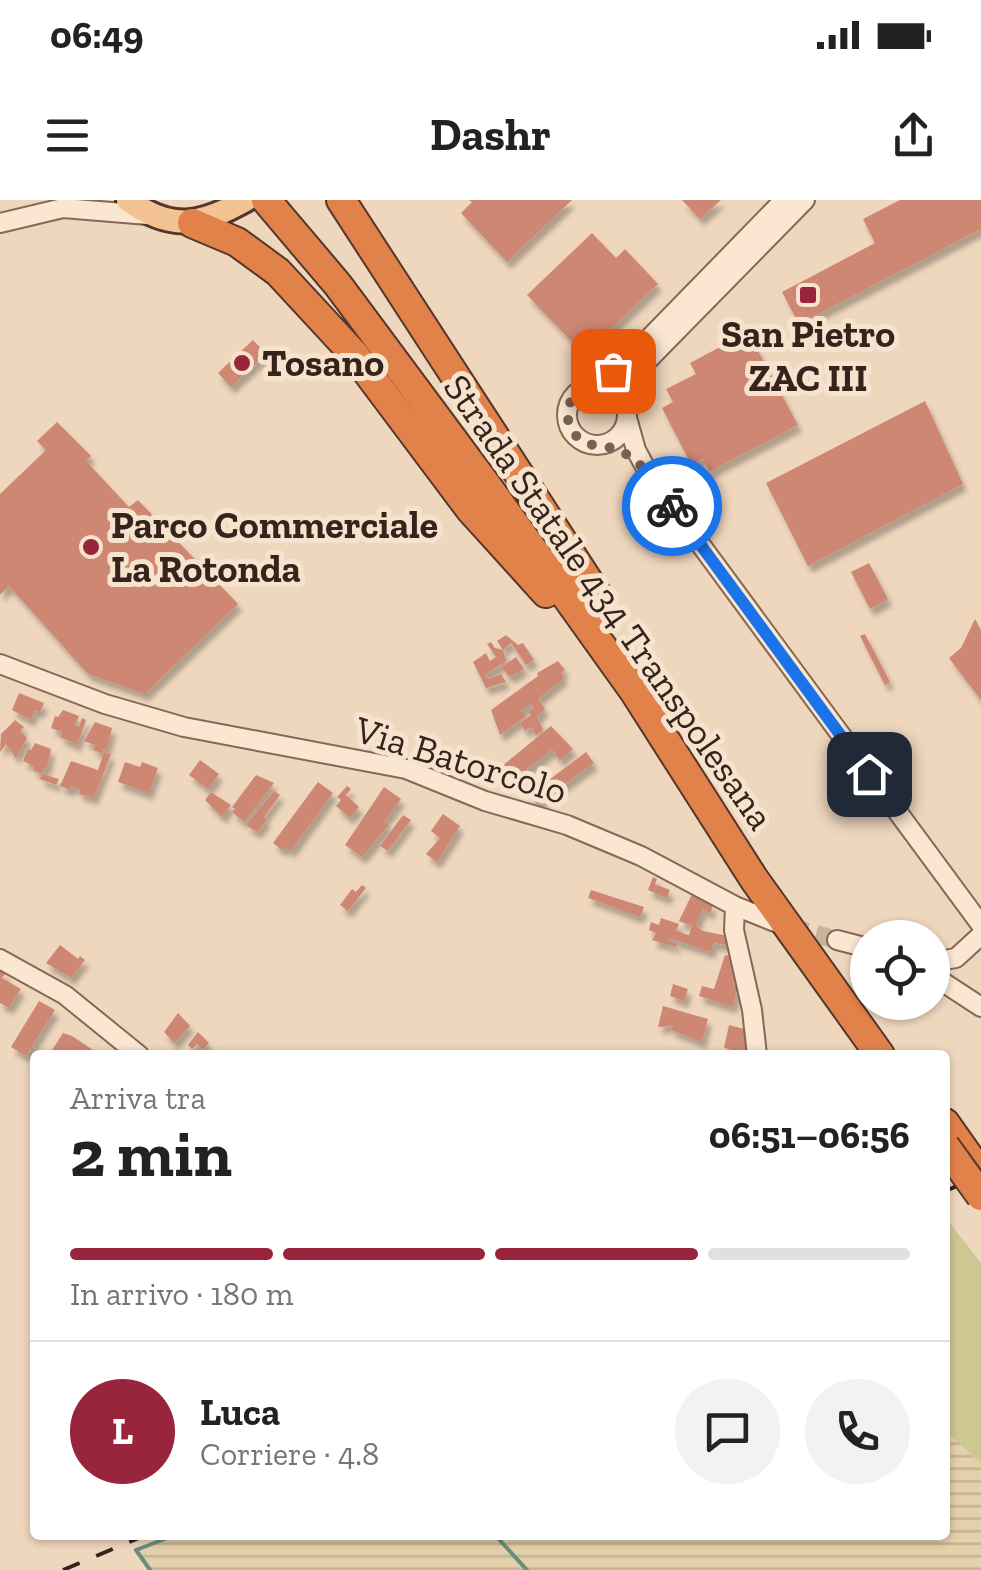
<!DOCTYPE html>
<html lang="it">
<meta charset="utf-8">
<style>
body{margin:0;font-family:"Zilla Slab",serif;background:#f2f2f2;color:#222;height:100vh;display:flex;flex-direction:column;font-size:38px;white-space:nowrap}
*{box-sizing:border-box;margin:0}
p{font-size:32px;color:#767676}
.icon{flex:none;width:55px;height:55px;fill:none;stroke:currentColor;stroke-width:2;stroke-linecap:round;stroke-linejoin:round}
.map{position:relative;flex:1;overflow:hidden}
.drawer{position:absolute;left:30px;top:850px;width:920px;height:490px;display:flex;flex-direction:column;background:#fff;border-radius:10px;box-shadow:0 2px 8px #0004}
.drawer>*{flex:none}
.controls{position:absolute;left:850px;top:720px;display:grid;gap:20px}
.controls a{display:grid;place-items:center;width:100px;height:100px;border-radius:50%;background:#fff;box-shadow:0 2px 8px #0004;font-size:50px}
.pin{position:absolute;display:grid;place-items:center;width:85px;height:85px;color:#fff;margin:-42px;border-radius:20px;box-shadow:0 5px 15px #0006}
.courier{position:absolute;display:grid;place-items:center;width:100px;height:100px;margin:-50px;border:8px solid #1a73e8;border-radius:50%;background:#fff;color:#222;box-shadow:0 2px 12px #0007}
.headline em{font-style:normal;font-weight:700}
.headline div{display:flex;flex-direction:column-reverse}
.headline{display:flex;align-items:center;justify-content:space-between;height:170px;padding:0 40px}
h1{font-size:65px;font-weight:700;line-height:75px}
.bar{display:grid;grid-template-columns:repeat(4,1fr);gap:15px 10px;align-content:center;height:120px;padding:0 40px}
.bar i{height:12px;border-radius:8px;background:#e0e0e0}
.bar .current{background:#98253c}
.bar p{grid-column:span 4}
.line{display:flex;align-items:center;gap:25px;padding:0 40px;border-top:2px solid #e0e0e0}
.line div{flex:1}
.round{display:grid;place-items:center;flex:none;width:105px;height:105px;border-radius:52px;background:#f2f2f2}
.status{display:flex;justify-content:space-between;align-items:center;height:70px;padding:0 50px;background:#fff;direction:ltr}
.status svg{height:28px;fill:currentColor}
header{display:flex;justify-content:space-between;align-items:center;height:130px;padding:0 40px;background:#fff;font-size:45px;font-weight:700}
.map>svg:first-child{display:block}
</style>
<div class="status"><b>06:49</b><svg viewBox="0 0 49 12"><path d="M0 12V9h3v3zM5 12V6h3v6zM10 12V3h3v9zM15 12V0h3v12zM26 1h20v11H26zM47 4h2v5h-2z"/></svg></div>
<header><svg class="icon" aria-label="menu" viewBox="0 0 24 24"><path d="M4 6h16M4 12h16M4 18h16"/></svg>Dashr<svg class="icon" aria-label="share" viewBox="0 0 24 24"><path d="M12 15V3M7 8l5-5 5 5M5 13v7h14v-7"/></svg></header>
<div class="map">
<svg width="981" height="1370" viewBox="0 0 981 1370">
<defs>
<pattern id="farmland-rules" width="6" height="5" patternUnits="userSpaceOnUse" patternTransform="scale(2.5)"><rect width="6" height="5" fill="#e4d0ab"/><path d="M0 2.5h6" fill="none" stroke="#c4b293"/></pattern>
<filter id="shadow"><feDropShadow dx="4" dy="7" stdDeviation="2.5" flood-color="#0004"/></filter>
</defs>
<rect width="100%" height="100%" fill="#efd7be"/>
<path fill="url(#farmland-rules)" d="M945,1230L981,1264V1370H150L136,1350L175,1335H945Z"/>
<path fill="#cdc892" d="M945,1017L981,1063V1264L945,1230Z"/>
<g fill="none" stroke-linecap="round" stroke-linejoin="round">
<path stroke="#698e7e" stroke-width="4" d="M495,1335L527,1370
M150,1370L136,1350L175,1335"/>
</g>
<path fill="#ce8773" filter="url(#shadow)" d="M469,0H572L507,62L461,13L472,2Z
M682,0H721L700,19Z
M900,0H981V29L799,124L782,92L875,43L863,19Z
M592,33L616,58L625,49L658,84L593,146H576L527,95Z
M748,132L798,225L709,272L703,259L691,264L662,208L673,202L666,189L696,174L690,163Z
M253,140L266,154L231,187L218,173Z
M925,201L963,284L808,366L766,283Z
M57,222L91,256L86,261L129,307L138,300L238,404L145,494L88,474L9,386L0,395V294L46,250L37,241Z
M869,363L888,399L870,409L851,372Z
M975,419L981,430V500L949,458L961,448Z
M865,434L890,482L885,485L860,436Z
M506,435L518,445L523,443L534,460L526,465L511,443L503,450L497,441Z
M491,442L495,448L503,450L506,461L485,475L488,479L501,474L506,482L486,488L473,462L486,453L490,461L496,457L487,444Z
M516,457L524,469L510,477L501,467Z
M558,461L565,470L561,473L564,478L538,499L545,509L537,517L543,530L536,535L531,527L525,531L520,523L531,515L528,512L534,508L531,504L521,511L526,516L500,535L491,510L538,476L537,473Z
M19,493L44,503L40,512L35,510L31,520L12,510Z
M63,510L79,516L75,525L79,527L82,518L86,520L77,545L60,537L62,532L51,528L55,516L58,517Z
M15,520L24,527L20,531L27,538L16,558L6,544L0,552L1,534Z
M95,522L112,528L107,549L104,548L102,553L93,550L95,545L84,541Z
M551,526L573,549L560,560L552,550L513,580L502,566Z
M35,543L51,549L47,569L44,568L42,574L59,579L56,585L40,579L42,574L33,570L34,566L23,561L28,549L31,550Z
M104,552L111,554L94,598L79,594L80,590L72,586L70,590L60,586L71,561L98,570Z
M586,552L594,563L537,604L529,595Z
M200,560L219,574L208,589L189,575Z
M125,562L140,567L142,562L158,568L149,593L118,582Z
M256,575L274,583L244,622L232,612L235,609L232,607Z
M318,582L333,593L291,651L285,647L282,650L273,643Z
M347,586L351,589L346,595L359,607L350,618L336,606L341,600L337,597Z
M384,587L401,599L384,622L389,625L362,657L345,645Z
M274,591L280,595L264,617L267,619L258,632L252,629L246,625Z
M211,592L231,605L222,617L205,600Z
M443,614L460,626L437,662L426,654L440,638L431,631Z
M403,615L411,620L388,651L380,646Z
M653,677L657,679L655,684L670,690L667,698L648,690Z
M362,685L366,688L348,711L340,705L352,689L356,692Z
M591,690L644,707L640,717L588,698Z
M692,694L713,706L710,713L703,709L696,726L703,731L728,736L726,745L714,743L711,752L669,738L668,740L677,744L676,747L652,740L656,733L649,730L651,722L659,725L661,718L679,724L676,731L689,735L692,726L679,721Z
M60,745L78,759L80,756L85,760L71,778L46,763Z
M725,755L735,757L740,780L735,778L733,784L738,786L733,807L699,796L702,786L714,789Z
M0,770L6,773L2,778L21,789L9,808L0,803Z
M673,784L688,789L684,801L670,796Z
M39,801L55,810L26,856L11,847Z
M663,806L708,819L702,842L671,830L673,826L658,827Z
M178,813L190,826L174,843L164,832Z
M729,825L752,831L747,853L724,848Z
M198,832L209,843L203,850L197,844L192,849L188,845Z
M63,833L72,836L96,852L94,855H49Z"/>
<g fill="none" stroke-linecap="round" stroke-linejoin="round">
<path stroke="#cab39e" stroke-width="18" stroke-dasharray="18 9" stroke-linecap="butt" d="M790,727L837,740"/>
<defs>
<path id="minor" d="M0,23L63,8L148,15
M567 215a30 30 0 1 1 60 0a30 30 0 1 1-60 0Z
M586,187L627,161L784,0
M627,210L632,184L647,161L805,0
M627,218L636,250L650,276L981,725
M0,464L105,504L184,527L406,569L485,601L567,625L641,656L735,706L775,722
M735,706L734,730L752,810L757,855
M837,740L868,748
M0,759L65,795L139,855
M932,762L956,758L981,735
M932,775L981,807"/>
<path id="major" d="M128,0C172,32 201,25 246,0"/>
<path id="highway" d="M266,0L338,85L485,283L634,491L754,679L880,855
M341,0L596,393L598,411
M192,23L237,42L278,72L353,153L470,309L546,393
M945,923L976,967"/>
</defs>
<use href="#minor" stroke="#876756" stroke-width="22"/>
<use href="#major" stroke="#55362b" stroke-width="28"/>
<use href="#highway" stroke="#55362b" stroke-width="32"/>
<use href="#minor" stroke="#fae6d1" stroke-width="18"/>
<use href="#major" stroke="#f4c394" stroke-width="22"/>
<use href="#highway" stroke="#e2824b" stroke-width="28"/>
<path stroke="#36231c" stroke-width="4" stroke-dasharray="18 18" stroke-linecap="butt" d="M945,991L981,976
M63,1370L146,1335"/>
<defs>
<path id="highway-bridge" d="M945,946L981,996"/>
</defs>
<use href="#highway-bridge" stroke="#55362b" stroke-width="32" stroke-linecap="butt"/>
<use href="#highway-bridge" stroke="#e2824b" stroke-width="28"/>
</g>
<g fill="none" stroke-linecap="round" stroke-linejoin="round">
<path stroke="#776255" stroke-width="10" stroke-dasharray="0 18" d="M613,171C602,177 589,183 579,191C561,206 565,234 587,243C599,248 612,245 624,253C645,265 658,286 672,306"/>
<path stroke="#1a73e8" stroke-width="12" d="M672,306L869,574"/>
</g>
<g fill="#98253c" stroke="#f6e3ce" stroke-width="4">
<rect x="798" y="85" width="20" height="20" rx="5"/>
<circle cx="242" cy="163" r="10"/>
<circle cx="91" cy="347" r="10"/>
</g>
<g text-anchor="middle" stroke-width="10" stroke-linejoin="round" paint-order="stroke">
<g font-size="38" font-weight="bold" fill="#36231c" stroke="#f6e3ce" text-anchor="start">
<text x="808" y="147" text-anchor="middle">San Pietro<tspan x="808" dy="44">ZAC III</tspan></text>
<text x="262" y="176">Tosano</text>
<text x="111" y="338">Parco Commerciale<tspan x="111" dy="44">La Rotonda</tspan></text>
</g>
<g font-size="38" fill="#36231c" stroke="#f6e3ce">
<text transform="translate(609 402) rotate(55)" y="13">Strada Statale 434 Transpolesana</text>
<text transform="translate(461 560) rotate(17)" y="13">Via Batorcolo</text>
</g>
</g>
</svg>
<div class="controls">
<a><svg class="icon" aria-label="locate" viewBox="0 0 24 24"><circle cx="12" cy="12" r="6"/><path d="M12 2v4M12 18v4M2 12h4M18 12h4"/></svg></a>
</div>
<div class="pin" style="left:613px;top:171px;background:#ea580c"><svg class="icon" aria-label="bag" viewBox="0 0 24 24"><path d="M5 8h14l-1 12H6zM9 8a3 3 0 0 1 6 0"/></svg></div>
<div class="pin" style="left:869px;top:574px;background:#1f2937"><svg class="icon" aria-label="home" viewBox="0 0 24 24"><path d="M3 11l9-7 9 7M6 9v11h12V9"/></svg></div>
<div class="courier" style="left:672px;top:306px"><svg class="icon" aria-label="bike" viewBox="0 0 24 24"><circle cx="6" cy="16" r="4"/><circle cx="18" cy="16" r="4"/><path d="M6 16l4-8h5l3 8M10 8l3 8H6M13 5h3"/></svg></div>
<section class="drawer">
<div class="headline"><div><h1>2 min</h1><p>Arriva tra</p></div><em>06:51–06:56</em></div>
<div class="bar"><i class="current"></i><i class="current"></i><i class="current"></i><i></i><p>In arrivo · 180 m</p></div>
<div class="line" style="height:180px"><b class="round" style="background:#98253c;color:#fff">L</b><div><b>Luca</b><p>Corriere · 4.8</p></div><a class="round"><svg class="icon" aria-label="chat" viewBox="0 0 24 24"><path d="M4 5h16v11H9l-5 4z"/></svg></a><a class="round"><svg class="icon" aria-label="phone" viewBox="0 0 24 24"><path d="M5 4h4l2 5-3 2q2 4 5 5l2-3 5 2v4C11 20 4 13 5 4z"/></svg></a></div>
</section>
</div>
